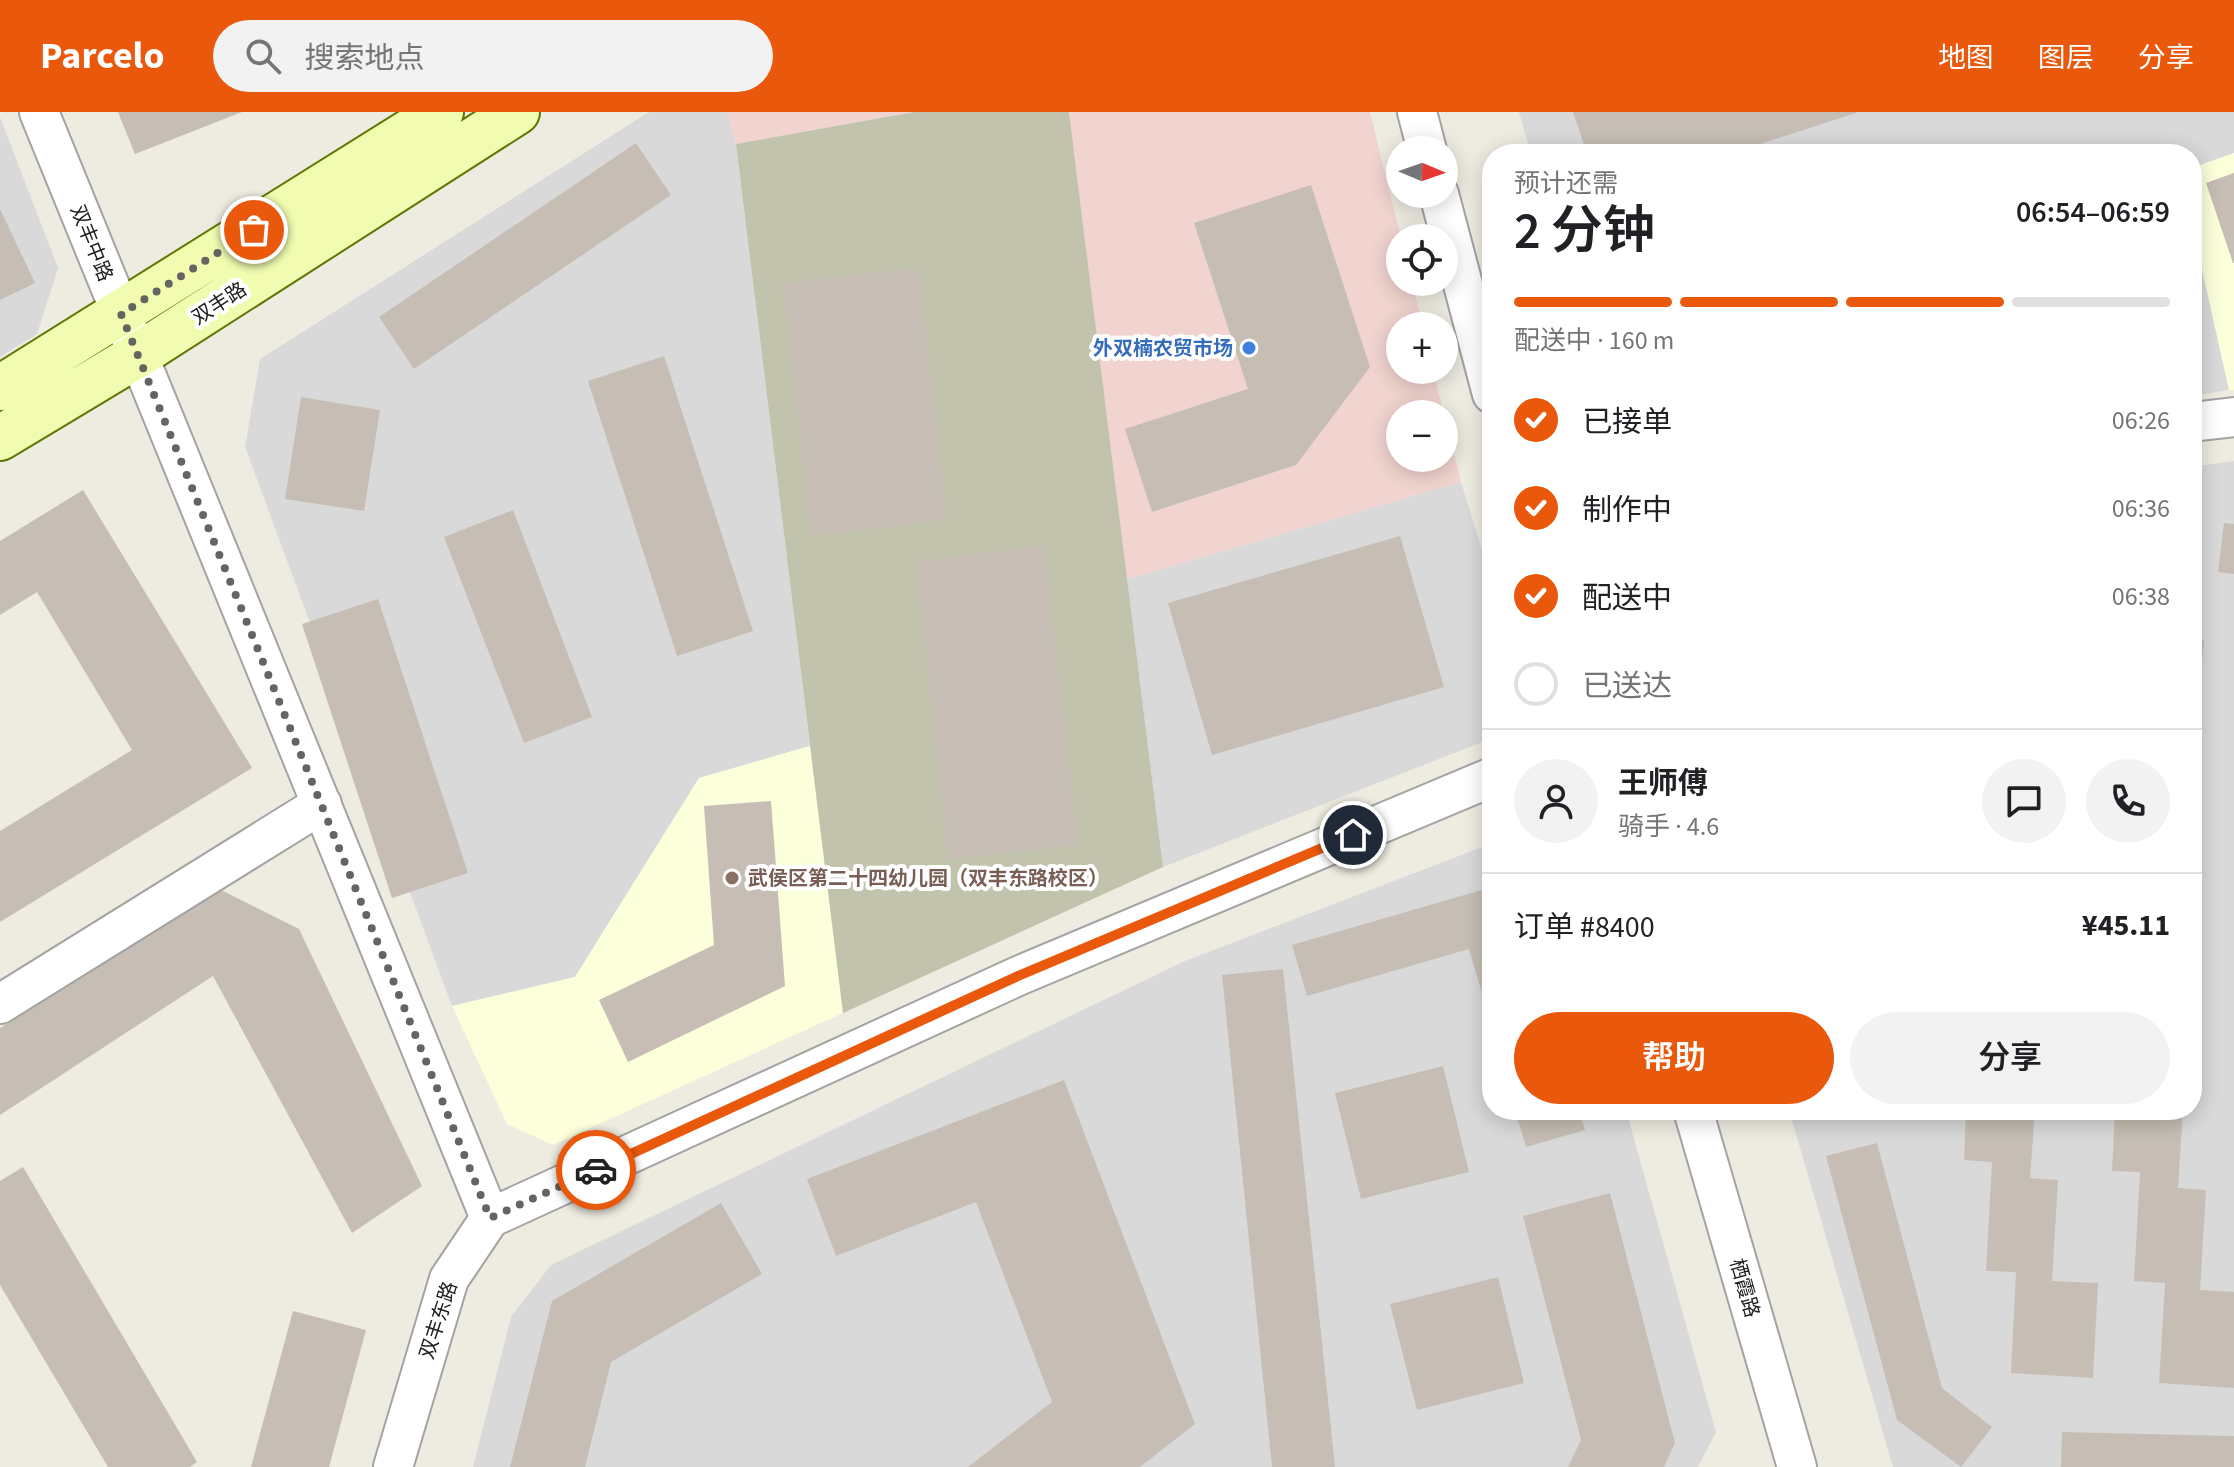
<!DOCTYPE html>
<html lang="zh">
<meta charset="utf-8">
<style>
body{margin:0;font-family:"Source Sans 3","Noto Sans SC",sans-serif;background:#f2f2f2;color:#202124;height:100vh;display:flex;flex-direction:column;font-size:30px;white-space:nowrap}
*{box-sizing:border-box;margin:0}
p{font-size:26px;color:#757577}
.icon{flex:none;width:44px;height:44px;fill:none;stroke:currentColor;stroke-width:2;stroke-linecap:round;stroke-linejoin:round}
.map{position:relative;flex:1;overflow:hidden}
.drawer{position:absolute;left:1482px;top:32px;width:720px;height:976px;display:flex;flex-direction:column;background:#fff;border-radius:32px;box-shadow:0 4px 20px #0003}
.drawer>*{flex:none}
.needle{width:52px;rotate:92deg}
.fabs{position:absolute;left:1386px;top:24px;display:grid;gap:16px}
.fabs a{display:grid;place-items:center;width:72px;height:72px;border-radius:50%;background:#fff;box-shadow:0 4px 20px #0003;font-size:40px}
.pin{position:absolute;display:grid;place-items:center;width:68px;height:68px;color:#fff;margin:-34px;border:4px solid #fff;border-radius:50%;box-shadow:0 2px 8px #0007}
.courier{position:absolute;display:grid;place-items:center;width:80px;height:80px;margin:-40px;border:6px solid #ea580c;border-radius:50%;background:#fff;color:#222;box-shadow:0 2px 10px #0007}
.summary em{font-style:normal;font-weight:600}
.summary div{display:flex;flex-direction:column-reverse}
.summary{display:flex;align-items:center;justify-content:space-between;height:136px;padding:0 32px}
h1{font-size:52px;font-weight:600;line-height:60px}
.bar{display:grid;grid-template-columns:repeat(4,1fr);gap:12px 8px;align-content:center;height:96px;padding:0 32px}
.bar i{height:10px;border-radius:6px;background:#e0e0e0}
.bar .selected{background:#ea580c}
.bar p{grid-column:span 4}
.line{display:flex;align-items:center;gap:20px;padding:0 32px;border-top:2px solid #e0e0e0}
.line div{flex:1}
.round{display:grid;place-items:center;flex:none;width:84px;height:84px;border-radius:42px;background:#f2f2f2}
ol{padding:0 32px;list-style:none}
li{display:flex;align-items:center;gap:24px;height:88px}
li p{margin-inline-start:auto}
li .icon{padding:8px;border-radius:50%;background:#ea580c;color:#fff;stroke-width:4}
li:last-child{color:#757577}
li i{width:44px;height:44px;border:4px solid #e0e0e0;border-radius:50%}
.primary-button{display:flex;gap:16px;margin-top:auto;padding:16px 32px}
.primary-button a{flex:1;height:92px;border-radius:48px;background:#ea580c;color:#fff;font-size:32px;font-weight:600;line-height:92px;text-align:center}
.primary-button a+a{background:#f2f2f2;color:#202124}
header{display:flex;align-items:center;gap:48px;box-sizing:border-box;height:112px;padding:0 40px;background:#ea580c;color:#fff}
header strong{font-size:38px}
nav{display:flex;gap:44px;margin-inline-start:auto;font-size:28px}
.search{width:560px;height:72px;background:#f2f2f2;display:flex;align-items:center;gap:20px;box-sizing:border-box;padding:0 28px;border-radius:44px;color:#757577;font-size:30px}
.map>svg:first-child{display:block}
</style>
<header>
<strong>Parcelo</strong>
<div class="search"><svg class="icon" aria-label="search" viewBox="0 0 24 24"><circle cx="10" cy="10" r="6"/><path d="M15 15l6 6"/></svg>搜索地点</div>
<nav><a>地图</a><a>图层</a><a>分享</a></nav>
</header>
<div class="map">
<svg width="2234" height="1355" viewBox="0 0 2234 1355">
<rect width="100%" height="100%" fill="#eeebe1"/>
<path fill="#dad9d9" d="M649,0H727L736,32L810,634L699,666L575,865L452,894L245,335L260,247Z
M1519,0H2234V41L2192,56V42H1531Z
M0,5L58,156L37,222L0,245Z
M2192,112L2229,278L2192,284Z
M2234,349V1355H1893L1789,998H2192V355Z
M1461,370L1492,471L1490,627L1163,755L1127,467Z
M1490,732L1492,998H1626L1716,1320L1698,1355H473L511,1205L551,1153L1185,849Z"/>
<path fill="#f1d4cf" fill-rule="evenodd" d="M727,0H914L736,32Z
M1069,0H1370L1401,126L1400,170H1412L1423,214H1400V258H1433L1461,370L1127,467ZM1400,302H1444V346H1400Z"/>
<path fill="#fbffda" d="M2234,41V278H2229L2192,112V56Z
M810,634L843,901L553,1033L507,1012L452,894L575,865L699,666Z"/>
<path fill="#c1c3ac" d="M914,0H1069L1163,755L843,901L736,32Z"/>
<path fill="#c6beb4" d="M118,0H242L135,42Z
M1573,0H1856V1L1729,42H1587Z
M636,31L671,83L414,257L379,205Z
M2234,61V151H2233L2206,71Z
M1311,73L1370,255L1296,353L1152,400L1125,317L1248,277L1194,111Z
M0,97L35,171L0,188Z
M919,156L947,408L811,424L783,171Z
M664,244L753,519L677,544L588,269Z
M301,285L380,298L364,399L285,387Z
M83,378L252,656L0,810V719L132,638L37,480L0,503V429Z
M513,398L592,605L524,631L444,425Z
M2224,411L2234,412V462L2218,460Z
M1400,424L1444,575L1212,643L1168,491Z
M1044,434L1078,733L948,747L916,449Z
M378,487L468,761L392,786L302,512Z
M2192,527L2204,528L2194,647L2192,646Z
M771,689L785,874L628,950L599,888L714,833L704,694Z
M215,775L299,817L422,1074L352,1121L213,864L0,1003V916Z
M1492,775V915L1469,837L1307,884L1292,833Z
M1283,857L1335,1355H1272L1222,863Z
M1443,954L1469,1060L1361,1087L1335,981Z
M1064,968L1195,1312L1140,1355H968L1052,1290L976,1090L836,1144L807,1067Z
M1515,998H1579L1585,1018L1526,1035Z
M1966,998H2035L2030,1066L2058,1068L2052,1169L2098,1171L2093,1266L2011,1261L2016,1160L1986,1159L1992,1050L1964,1048Z
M2115,998H2183L2178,1076L2206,1078L2200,1178L2234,1180V1276L2159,1271L2165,1171L2134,1169L2140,1060L2112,1059Z
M1877,1031L1942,1276L1992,1315L1961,1355L1897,1308L1826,1044Z
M23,1055L197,1350L190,1355H108L0,1173V1069Z
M1610,1081L1675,1331L1664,1355H1568L1581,1328L1523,1104Z
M721,1091L762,1162L611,1250L585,1355H510L552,1189Z
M1498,1165L1524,1271L1417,1298L1390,1192Z
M293,1199L366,1218L329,1355H251Z
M2062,1320L2234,1324V1355H2061Z"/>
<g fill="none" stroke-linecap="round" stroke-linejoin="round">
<defs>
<path id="street" d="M39,0L490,1106
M1417,0L1427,38
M1439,82L1492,282
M2192,310L2234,305
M0,892L322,692
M1693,998L1797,1355
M393,1355L449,1167L490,1106L1018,864L1492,665"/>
<path id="secondary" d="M0,276L441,0
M0,326L138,243L517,0"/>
</defs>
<use href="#street" stroke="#a3a3a3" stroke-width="42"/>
<use href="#secondary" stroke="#5d7700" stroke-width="48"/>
<use href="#street" stroke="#fff" stroke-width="38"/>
<use href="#secondary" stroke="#f1fcb1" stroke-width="44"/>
</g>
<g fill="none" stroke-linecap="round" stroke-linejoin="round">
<path stroke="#666461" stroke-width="8" stroke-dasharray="0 14.4" d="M254,118L121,202L490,1106L596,1058"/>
<path stroke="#ea580c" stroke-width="10" d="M596,1058L1018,864L1353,723"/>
</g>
<circle fill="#3f7fe0" stroke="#fff" stroke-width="3" cx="1249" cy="236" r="8"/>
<circle fill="#8d6e63" stroke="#fff" stroke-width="3" cx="732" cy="766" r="8"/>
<g text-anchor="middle" stroke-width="8" stroke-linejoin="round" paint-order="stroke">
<g font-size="20" fill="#1c1c1c" stroke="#fff">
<text transform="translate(92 131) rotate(68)" y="7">双丰中路</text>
<text transform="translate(219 191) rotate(-33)" y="7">双丰路</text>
<text transform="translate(1745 1176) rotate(74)" y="7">栖霞路</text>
<text transform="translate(438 1208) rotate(-72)" y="7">双丰东路</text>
</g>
<g font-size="20" font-weight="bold" fill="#366cbe" stroke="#fff" text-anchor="end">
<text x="1233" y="243">外双楠农贸市场</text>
</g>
<g font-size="20" font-weight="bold" fill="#785e54" stroke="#fff" text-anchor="start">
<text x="748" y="773">武侯区第二十四幼儿园（双丰东路校区）</text>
</g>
</g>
</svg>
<div class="fabs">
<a><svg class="needle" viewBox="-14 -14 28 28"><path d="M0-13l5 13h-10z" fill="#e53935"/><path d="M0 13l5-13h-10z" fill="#757577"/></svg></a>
<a><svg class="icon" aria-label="locate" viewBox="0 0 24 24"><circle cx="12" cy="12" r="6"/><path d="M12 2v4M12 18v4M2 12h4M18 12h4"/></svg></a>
<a>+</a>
<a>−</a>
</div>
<div class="pin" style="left:254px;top:118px;background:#ea580c"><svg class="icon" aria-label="bag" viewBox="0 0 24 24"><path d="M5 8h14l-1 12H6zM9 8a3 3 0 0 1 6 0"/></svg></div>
<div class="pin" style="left:1353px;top:723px;background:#1f2937"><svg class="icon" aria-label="home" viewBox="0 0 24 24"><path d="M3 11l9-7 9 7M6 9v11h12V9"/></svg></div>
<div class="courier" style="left:596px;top:1058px"><svg class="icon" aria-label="car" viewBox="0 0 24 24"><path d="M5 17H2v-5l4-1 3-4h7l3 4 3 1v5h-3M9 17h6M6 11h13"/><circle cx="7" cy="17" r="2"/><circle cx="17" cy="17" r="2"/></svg></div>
<section class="drawer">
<div class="summary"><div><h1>2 分钟</h1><p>预计还需</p></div><em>06:54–06:59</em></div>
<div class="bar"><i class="selected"></i><i class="selected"></i><i class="selected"></i><i></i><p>配送中 · 160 m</p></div>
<ol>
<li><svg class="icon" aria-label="check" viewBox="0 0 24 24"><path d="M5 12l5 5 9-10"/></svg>已接单<p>06:26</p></li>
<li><svg class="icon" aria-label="check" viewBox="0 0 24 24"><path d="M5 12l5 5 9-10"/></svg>制作中<p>06:36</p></li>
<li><svg class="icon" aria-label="check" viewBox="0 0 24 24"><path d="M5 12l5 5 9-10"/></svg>配送中<p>06:38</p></li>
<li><i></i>已送达</li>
</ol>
<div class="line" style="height:144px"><a class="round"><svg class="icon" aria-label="person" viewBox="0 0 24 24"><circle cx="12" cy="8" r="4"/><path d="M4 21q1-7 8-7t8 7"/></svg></a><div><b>王师傅</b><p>骑手 · 4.6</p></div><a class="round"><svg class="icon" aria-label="chat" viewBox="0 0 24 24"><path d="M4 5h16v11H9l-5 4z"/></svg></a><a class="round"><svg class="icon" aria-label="phone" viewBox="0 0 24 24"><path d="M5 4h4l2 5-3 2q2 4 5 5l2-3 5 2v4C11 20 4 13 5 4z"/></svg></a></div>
<div class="line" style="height:104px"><div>订单 #8400</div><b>¥45.11</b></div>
<div class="primary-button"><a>帮助</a><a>分享</a></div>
</section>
</div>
